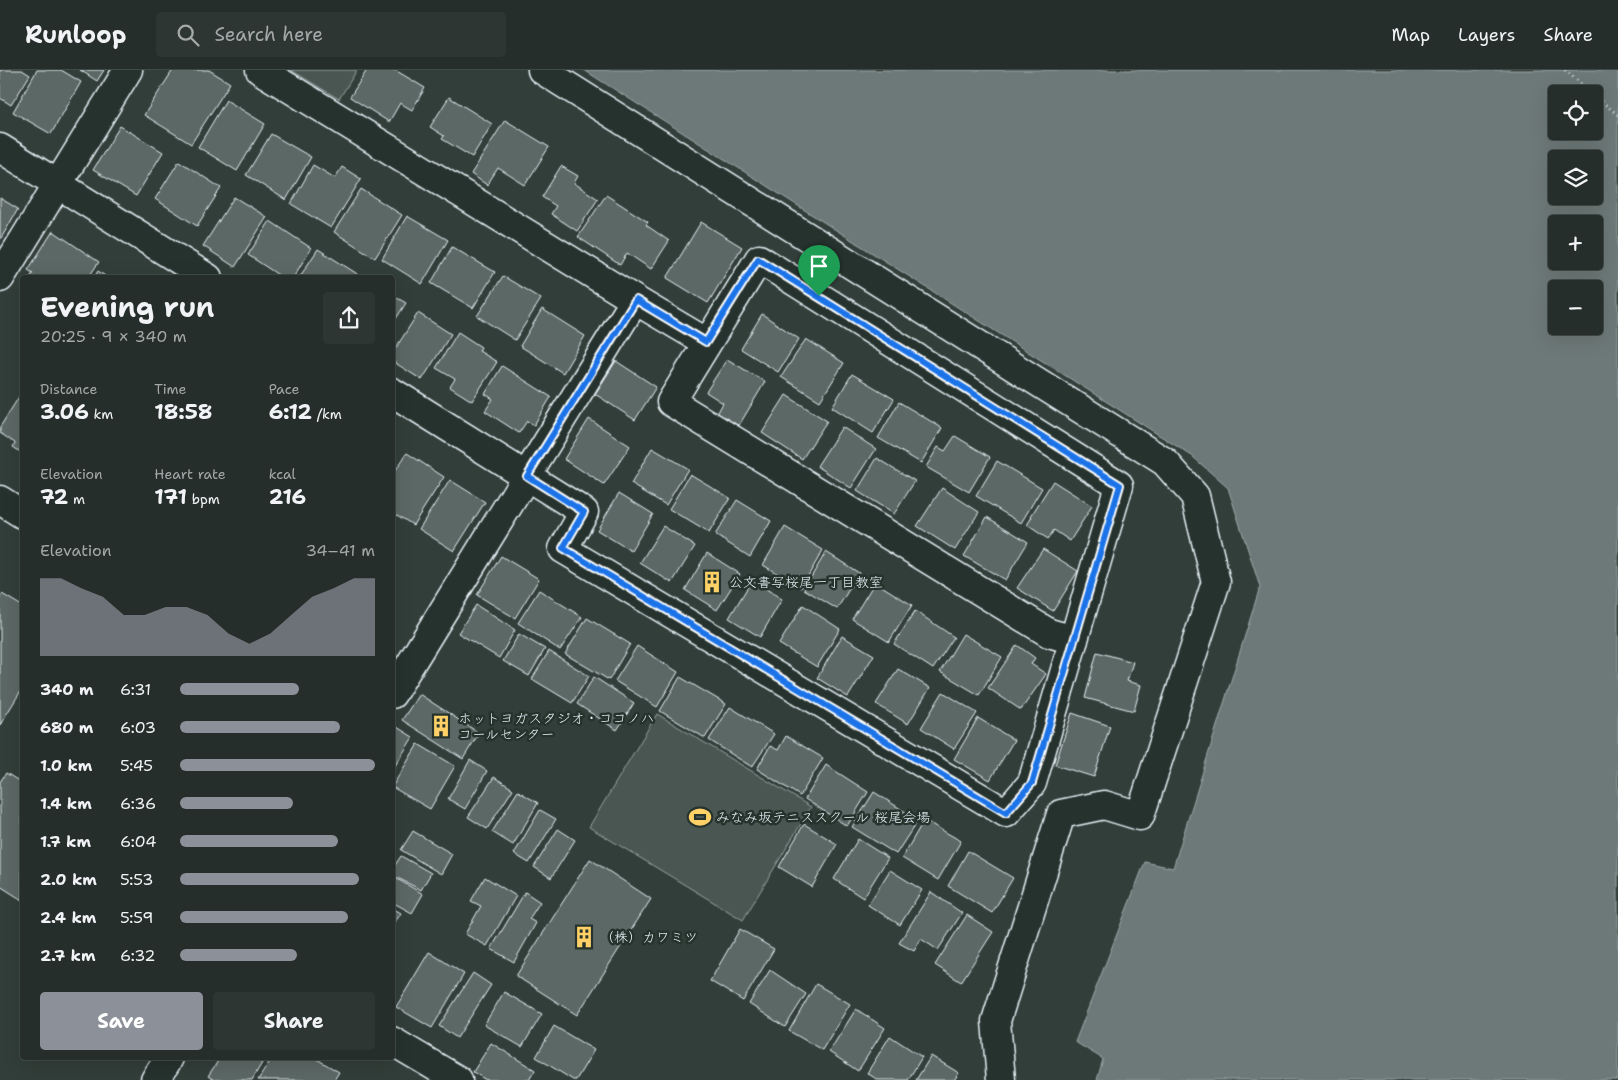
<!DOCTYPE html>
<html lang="en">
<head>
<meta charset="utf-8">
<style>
	:root { --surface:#262e2b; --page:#2e3633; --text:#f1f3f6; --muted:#a4a8a9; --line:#424a47; --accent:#8c9099 }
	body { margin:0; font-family:"Shantell Sans","Klee One",sans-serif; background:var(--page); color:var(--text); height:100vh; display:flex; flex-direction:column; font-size:19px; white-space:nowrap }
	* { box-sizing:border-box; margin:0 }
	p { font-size:16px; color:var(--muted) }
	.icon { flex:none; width:28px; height:28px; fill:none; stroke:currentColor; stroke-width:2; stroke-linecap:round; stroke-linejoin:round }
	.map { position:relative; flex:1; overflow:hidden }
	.drawer { position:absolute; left:20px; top:205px; width:375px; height:785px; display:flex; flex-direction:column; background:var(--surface); border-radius:5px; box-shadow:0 5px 20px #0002,0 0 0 1px var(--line) }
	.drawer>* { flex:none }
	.fabs { position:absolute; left:1548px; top:15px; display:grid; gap:10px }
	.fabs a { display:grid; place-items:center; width:55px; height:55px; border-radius:5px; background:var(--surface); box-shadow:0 5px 20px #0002,0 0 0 1px var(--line); font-size:25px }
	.pin { position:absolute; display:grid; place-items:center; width:42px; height:42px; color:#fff; margin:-51px -21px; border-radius:50% 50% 50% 0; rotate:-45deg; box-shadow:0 0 5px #0007 }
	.pin .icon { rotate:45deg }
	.round { display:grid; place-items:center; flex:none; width:52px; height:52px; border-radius:5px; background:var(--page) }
	.overview { display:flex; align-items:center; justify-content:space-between; height:85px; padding:0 20px }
	h1 { font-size:28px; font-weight:700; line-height:38px }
	.figures { display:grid; grid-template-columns:repeat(3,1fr); gap:8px; height:85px; padding:5px 20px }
	.figures div { display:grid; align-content:center }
	.figures b { font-size:21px; font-weight:700 }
	.figures small { font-size:14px; font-weight:400 }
	.figures p { font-size:14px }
	.chart { height:140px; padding:10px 20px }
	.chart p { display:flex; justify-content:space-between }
	.chart svg { width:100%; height:90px; margin-top:5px; fill:var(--accent); opacity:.7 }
	.action { display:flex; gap:10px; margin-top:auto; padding:10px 20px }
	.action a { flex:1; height:58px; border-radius:5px; background:var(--accent); color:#fff; font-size:20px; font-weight:700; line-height:58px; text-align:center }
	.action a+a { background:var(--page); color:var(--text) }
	ul { padding:0 20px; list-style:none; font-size:16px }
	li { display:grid; grid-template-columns:80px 60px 1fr; align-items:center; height:38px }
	li i { height:12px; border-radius:6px; background:var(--accent) }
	header { display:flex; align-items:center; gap:30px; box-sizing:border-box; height:70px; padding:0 25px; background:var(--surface); border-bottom:1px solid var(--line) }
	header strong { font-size:24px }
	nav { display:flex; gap:28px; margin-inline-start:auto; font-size:18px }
	.search { width:350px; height:45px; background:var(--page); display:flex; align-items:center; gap:12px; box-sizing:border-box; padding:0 18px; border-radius:5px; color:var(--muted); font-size:19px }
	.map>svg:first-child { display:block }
	.green { fill:#495651; stroke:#98a4a4 }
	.water { fill:#6d7978; stroke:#9ea9ab; fill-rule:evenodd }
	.building { fill:#5c6865; stroke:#e8f1f8 }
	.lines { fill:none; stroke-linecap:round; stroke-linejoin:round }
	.street-casing { stroke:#e8f1f8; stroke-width:31 }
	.path { stroke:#e8f1f8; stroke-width:3; stroke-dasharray:1 4; stroke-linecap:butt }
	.street { stroke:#26332d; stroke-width:28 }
	.route-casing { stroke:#fff; stroke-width:10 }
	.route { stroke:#1a73e8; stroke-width:6 }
	.labels { text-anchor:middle; stroke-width:5; stroke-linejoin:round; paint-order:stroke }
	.poi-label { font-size:14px; fill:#e8f1f8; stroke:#26332d; text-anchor:start }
</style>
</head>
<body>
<header>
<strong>Runloop</strong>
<div class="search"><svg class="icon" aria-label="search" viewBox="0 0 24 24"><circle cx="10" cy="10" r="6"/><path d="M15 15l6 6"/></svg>Search here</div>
<nav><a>Map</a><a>Layers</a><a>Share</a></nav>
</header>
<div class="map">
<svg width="1618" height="1010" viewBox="0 0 1618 1010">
	<rect width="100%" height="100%" fill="#323e39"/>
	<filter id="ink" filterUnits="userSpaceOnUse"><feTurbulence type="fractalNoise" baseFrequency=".02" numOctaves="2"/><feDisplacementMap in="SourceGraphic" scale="10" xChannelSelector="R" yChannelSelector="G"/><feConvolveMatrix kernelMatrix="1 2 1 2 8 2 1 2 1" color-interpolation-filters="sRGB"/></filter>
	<g filter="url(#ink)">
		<path class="green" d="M 291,0 L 357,0 L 339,29 Z
			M 657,644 L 811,737 L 743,850 L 589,757 Z"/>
		<path class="water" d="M 584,0 L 1618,0 L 1618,1010 L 1097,1010 L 1103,989 L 1075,972 L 1145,792 L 1173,798 L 1260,517 L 1228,418 L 1192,386 ZM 1556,24 L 1594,24 L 1594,61 L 1556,61 ZM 1556,89 L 1594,89 L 1594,126 L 1556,126 ZM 1556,154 L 1594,154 L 1594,191 L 1556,191 ZM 1556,219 L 1594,219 L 1594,256 L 1556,256 Z"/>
		<path class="building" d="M 0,0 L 22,0 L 30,5 L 11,35 L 0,28 Z
			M 37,0 L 61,0 L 81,12 L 51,64 L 13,42 Z
			M 80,0 L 104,0 L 97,11 Z
			M 173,0 L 209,0 L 230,13 L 191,74 L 144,45 Z
			M 367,0 L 395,0 L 425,18 L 412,40 L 400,33 L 389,52 L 350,27 Z
			M 449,27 L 492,54 L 472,87 L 442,69 L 444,66 L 430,57 Z
			M 226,30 L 265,54 L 237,101 L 198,77 Z
			M 505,50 L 549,77 L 525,115 L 498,98 L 487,115 L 471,104 Z
			M 120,56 L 163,82 L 136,126 L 93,100 Z
			M 271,64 L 311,87 L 286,130 L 246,105 Z
			M 179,91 L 221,118 L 197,156 L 155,129 Z
			M 313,95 L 335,108 L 342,97 L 361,109 L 331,158 L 291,134 Z
			M 561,96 L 578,106 L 574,113 L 598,129 L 577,161 L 551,144 L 556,136 L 542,127 Z
			M 361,119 L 402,145 L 375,188 L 334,162 Z
			M 606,125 L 648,152 L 646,155 L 669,171 L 651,199 L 627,183 L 620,195 L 578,167 Z
			M 234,127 L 267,147 L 235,197 L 203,176 Z
			M 0,128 L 18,139 L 0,170 Z
			M 407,146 L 448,170 L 422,214 L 382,189 Z
			M 270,151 L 311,178 L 293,208 L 283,208 L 248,185 Z
			M 701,152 L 742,177 L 708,233 L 667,208 Z
			M 53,161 L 99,192 L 88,208 L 30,208 L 33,203 L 28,200 Z
			M 452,177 L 495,202 L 473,238 L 431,213 Z
			M 318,179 L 359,205 L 357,208 L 299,208 Z
			M 98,201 L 108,208 L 94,208 Z
			M 503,206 L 541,229 L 515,270 L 477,246 Z
			M 392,225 L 406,233 L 392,255 Z
			M 542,239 L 585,266 L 563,303 L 520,276 Z
			M 418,243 L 451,264 L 422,310 L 392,291 L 392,284 Z
			M 762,244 L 799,269 L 778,302 L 741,279 Z
			M 458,262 L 481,277 L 479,281 L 497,292 L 472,331 L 450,317 L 455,309 L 436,298 Z
			M 806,269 L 844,293 L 820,331 L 781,307 Z
			M 727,289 L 765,312 L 738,357 L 717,344 L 723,333 L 706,322 Z
			M 616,291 L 656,317 L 635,350 L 595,324 Z
			M 502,296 L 551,327 L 534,355 L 527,351 L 519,363 L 485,341 L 493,329 L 485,324 Z
			M 852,304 L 894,329 L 873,363 L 832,337 Z
			M 22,322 L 22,383 L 13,377 L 15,373 L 0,363 L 0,357 Z
			M 786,325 L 827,351 L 802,389 L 762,363 Z
			M 899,332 L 942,358 L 921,393 L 878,368 Z
			M 589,349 L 630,376 L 604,415 L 564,389 Z
			M 842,357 L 876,379 L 851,418 L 817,396 Z
			M 955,366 L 990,387 L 969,422 L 926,397 L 938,377 L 945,381 Z
			M 652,378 L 688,399 L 666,435 L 631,414 Z
			M 407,383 L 444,407 L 413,455 L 392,442 L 392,405 Z
			M 877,388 L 915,411 L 894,444 L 857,421 Z
			M 997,391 L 1042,418 L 1021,453 L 976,426 Z
			M 690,404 L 730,428 L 709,463 L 669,439 Z
			M 450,410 L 485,432 L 454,481 L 419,459 Z
			M 1053,411 L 1092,436 L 1070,471 L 1054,460 L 1048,469 L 1027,455 L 1032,447 L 1031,446 Z
			M 942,418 L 979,442 L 955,480 L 917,456 Z
			M 619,423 L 653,444 L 631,481 L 597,460 Z
			M 737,430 L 771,451 L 750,487 L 715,465 Z
			M 987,447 L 1028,472 L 1005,510 L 964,486 Z
			M 663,456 L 695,476 L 672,513 L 640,493 Z
			M 785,457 L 823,480 L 801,518 L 763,495 Z
			M 1043,479 L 1078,501 L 1053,541 L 1017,518 Z
			M 826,482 L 859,503 L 837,539 L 804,519 Z
			M 707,483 L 740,504 L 717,540 L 685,520 Z
			M 501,486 L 539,509 L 515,548 L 477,525 Z
			M 752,510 L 782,529 L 760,567 L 729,548 Z
			M 875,512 L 912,535 L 889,572 L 852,549 Z
			M 539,520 L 582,547 L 560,580 L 518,553 Z
			M 2,524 L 22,536 L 22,619 L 0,655 L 0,527 Z
			M 476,535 L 515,560 L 499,588 L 458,563 Z
			M 803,535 L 840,559 L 817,597 L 779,574 Z
			M 915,541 L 954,567 L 933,599 L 894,574 Z
			M 587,548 L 630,574 L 609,610 L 565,584 Z
			M 519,564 L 545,579 L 529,606 L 503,591 Z
			M 963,564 L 1002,587 L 979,625 L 940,602 Z
			M 842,566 L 874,585 L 848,627 L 817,608 Z
			M 1017,575 L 1035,588 L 1031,594 L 1046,604 L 1021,640 L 988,618 Z
			M 637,576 L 678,602 L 657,637 L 615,611 Z
			M 549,581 L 589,606 L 572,633 L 532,609 Z
			M 1097,582 L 1133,592 L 1127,611 L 1141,615 L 1134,641 L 1085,628 Z
			M 898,599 L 930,618 L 908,654 L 876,634 Z
			M 594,607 L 634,633 L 617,660 L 577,634 Z
			M 680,607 L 726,634 L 705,668 L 660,641 Z
			M 943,622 L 977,643 L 954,679 L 921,658 Z
			M 419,624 L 479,663 L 463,689 L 402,650 Z
			M 730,637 L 774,664 L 752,697 L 709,670 Z
			M 1072,643 L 1110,656 L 1094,707 L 1055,695 Z
			M 978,648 L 1014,670 L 990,710 L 954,689 Z
			M 392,654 L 413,667 L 393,699 L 392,699 Z
			M 786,666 L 823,688 L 800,726 L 757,699 L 770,676 L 778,680 Z
			M 418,674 L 455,696 L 430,739 L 392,717 Z
			M 470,690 L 487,701 L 465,739 L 448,729 Z
			M 826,695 L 868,722 L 847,756 L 805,729 Z
			M 6,703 L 22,713 L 22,830 L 0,816 L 0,712 Z
			M 494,707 L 513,719 L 487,759 L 468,747 Z
			M 518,721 L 538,733 L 513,775 L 492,762 Z
			M 874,722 L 918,750 L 896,784 L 852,757 Z
			M 540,740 L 556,749 L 529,793 L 514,784 Z
			M 924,750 L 961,771 L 938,810 L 902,788 Z
			M 804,754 L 837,774 L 812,817 L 779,797 Z
			M 558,759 L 575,770 L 551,808 L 534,797 Z
			M 413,761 L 452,784 L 441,804 L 401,780 Z
			M 858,769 L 888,788 L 863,828 L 834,809 Z
			M 968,781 L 1013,808 L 992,843 L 948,816 Z
			M 401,786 L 431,803 L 421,820 L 392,805 L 392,800 Z
			M 590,789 L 651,829 L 577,945 L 516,906 Z
			M 890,800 L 922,820 L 900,855 L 868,835 Z
			M 392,806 L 423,824 L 412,843 L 392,832 Z
			M 485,807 L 516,826 L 487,876 L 465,864 L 481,836 L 471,831 Z
			M 525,822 L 540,832 L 529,849 L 536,853 L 514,892 L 491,879 Z
			M 931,822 L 962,843 L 938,880 L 921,869 L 914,881 L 899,873 Z
			M 392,838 L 401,843 L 392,857 Z
			M 967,845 L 993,862 L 961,912 L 935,895 Z
			M 740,859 L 774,879 L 743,931 L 710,911 Z
			M 429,882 L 464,904 L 432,958 L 396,937 Z
			M 770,900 L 806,924 L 785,957 L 749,934 Z
			M 473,903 L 491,915 L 457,968 L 439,956 Z
			M 816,914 L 850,934 L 822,980 L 789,961 Z
			M 504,922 L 542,944 L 522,977 L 484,955 Z
			M 856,939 L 885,958 L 858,1001 L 829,982 Z
			M 554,956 L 594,980 L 576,1010 L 573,1010 L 536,987 Z
			M 890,966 L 922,987 L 908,1010 L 878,1010 L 867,1003 Z
			M 491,973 L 535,1000 L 529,1010 L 486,1010 L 473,1002 Z
			M 931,986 L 959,1003 L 954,1010 L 916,1010 Z
			M 220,988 L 253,988 L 262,993 L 252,1010 L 214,1010 L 208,1006 Z
			M 272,988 L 315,988 L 339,1002 L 334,1010 L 258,1010 Z"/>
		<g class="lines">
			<g class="street-casing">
				<path id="street" d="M 260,0 L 635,230 L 392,624
					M 542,0 L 1165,392 L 1195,426 L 1216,512 L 1140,746 L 1104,735 L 1061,744 L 996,951 L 1001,1010
					M 0,78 L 208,208
					M 0,208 L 128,0
					M 635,230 L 706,272
					M 392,322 L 584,442 L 563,479 L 1006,743 L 1032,713 L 1119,415 L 759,189 L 671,332 L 1049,563 L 1074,570
					M 0,430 L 22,444
					M 392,971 L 458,1010
					M 155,1010 L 169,988"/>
			</g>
			<path class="path" d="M 1565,0 L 1593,24
				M 1594,25 L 1618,45"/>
			<use href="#street" class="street"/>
		</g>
	</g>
	<g class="lines" filter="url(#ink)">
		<g class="route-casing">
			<path id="route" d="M 758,189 L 1120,415 L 1032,713 L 1006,743 L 563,478 L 584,442 L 527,406 L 636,230 L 706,272 Z"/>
		</g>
		<use href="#route" class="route"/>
	</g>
	<defs>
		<g id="building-bare" transform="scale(1.725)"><path d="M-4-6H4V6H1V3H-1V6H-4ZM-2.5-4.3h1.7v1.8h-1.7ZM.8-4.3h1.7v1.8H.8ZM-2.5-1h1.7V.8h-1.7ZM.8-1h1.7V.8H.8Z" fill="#ffd166" stroke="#26332d" stroke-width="2.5" paint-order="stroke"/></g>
		<g id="stadium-bare" transform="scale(1.725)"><path d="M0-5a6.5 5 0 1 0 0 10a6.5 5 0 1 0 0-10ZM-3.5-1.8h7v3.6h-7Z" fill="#ffd166" stroke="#26332d" stroke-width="2.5" paint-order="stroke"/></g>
	</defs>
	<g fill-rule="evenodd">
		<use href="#building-bare" x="712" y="512"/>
		<use href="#building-bare" x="441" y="656"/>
		<use href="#stadium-bare" x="700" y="747"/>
		<use href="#building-bare" x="584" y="867"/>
	</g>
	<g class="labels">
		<g class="poi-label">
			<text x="729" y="517">公文書写桜尾一丁目教室</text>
			<text x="458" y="653">ホットヨガスタジオ・ココノハ<tspan x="458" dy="16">コールセンター</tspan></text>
			<text x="716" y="752">みなみ坂テニススクール 桜尾会場</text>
			<text x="600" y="872">（株）カワミツ</text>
		</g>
	</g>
</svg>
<div class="fabs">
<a><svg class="icon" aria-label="locate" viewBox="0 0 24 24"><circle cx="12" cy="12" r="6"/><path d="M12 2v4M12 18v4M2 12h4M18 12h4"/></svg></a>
<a><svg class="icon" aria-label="layers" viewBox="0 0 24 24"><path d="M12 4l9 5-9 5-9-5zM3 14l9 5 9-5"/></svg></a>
<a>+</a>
<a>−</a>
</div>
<div class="pin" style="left:819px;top:226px;background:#1e9e55"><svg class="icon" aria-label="arrive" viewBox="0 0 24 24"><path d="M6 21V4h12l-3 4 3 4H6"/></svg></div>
<section class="drawer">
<div class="overview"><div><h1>Evening run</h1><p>20:25 · 9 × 340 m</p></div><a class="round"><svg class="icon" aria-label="share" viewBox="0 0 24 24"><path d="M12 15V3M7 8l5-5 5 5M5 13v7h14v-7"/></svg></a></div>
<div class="figures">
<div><p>Distance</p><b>3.06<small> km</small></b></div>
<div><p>Time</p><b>18:58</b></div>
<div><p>Pace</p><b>6:12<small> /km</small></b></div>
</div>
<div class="figures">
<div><p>Elevation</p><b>72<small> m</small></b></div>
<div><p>Heart rate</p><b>171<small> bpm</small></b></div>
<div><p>kcal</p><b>216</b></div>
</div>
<div class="chart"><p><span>Elevation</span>34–41 m</p>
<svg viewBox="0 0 160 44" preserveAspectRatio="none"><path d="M0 44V6L10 6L20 11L30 15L40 24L50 24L60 20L70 20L80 24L90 33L100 38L110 33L120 24L130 15L140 11L150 6L160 6V44z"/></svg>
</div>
<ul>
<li><b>340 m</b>6:31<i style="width:61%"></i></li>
<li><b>680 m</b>6:03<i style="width:82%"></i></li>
<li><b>1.0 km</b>5:45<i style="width:100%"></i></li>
<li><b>1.4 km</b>6:36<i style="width:58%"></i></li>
<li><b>1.7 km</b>6:04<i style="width:81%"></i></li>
<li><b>2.0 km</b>5:53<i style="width:92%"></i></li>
<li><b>2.4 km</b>5:59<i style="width:86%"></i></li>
<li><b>2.7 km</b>6:32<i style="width:60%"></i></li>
</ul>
<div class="action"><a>Save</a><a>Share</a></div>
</section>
</div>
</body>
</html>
